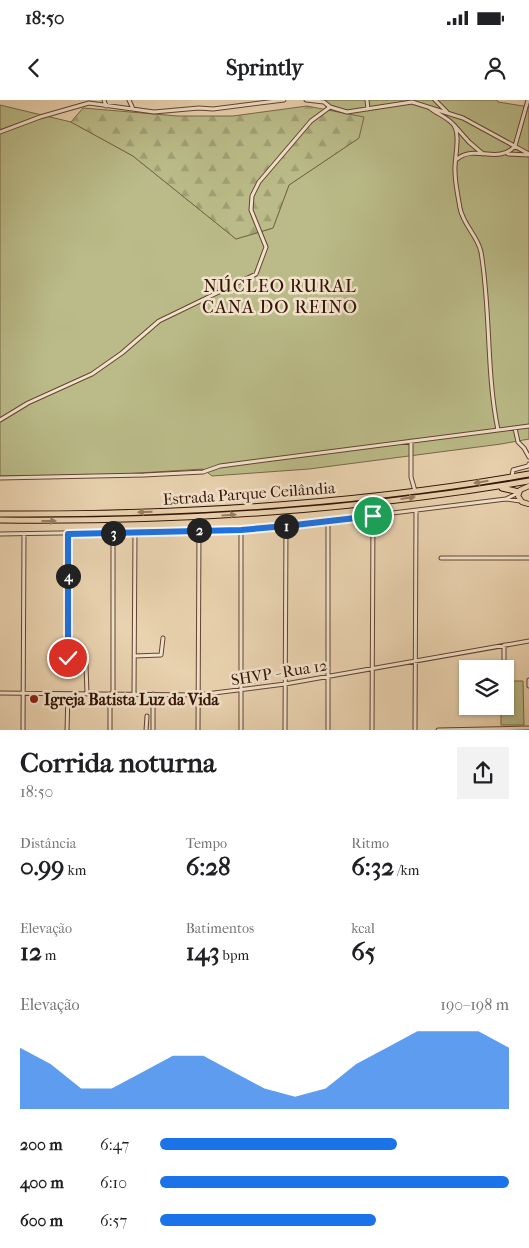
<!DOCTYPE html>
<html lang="pt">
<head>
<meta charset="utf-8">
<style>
	:root { --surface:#fff; --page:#f2f2f2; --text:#202124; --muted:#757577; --accent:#1a73e8 }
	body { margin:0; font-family:"IM FELL French Canon",serif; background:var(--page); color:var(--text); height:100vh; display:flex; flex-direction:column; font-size:19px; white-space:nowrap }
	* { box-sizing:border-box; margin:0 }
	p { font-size:16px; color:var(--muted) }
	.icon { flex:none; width:28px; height:28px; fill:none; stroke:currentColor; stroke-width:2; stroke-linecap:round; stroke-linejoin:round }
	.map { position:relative; height:630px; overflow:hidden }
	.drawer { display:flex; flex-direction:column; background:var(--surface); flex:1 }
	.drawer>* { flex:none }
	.controls { position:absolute; left:459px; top:560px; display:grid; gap:10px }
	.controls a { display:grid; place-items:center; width:55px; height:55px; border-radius:0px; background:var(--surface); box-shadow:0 1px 4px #0004; font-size:25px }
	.pin { position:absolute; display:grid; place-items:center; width:42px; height:42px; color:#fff; margin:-21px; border:2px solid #fff; border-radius:50%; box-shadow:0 1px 5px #0007 }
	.km { position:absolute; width:25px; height:25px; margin:-12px; border-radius:50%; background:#222; color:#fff; font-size:14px; line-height:25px; text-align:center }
	.round { display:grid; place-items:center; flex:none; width:52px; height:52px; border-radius:0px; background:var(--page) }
	.headline { display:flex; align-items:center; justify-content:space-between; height:85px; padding:0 20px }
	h1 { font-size:28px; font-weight:700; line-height:38px }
	.figures { display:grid; grid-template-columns:repeat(3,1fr); gap:8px; height:85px; padding:5px 20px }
	.figures div { display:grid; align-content:center }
	.figures b { font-size:25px; font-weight:700 }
	.figures small { font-size:14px; font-weight:400 }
	.figures p { font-size:14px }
	.chart { height:140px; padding:10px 20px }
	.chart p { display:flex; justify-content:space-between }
	.chart svg { width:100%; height:90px; margin-top:5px; fill:var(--accent); opacity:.7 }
	ul { padding:0 20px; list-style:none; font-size:16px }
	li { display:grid; grid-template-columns:80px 60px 1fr; align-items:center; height:38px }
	li i { height:12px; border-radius:6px; background:var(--accent) }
	.status { display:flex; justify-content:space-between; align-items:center; height:35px; padding:0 25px; background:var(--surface); direction:ltr }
	.status svg { height:14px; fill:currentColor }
	header { display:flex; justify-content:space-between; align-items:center; height:65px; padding:0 20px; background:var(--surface); font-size:22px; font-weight:700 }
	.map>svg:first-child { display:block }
	.green { fill:#babb88; stroke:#786846 }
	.forest { fill:url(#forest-firs); stroke:#786846 }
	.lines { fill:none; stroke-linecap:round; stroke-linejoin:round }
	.minor-casing { stroke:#634430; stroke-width:5 }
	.major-casing { stroke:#361505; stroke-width:6 }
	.highway-casing { stroke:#361505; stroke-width:7 }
	.minor { stroke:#f1e2cb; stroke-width:3 }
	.major { stroke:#e9d2af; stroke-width:4.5 }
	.highway { stroke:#e9d2af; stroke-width:5 }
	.oneway { fill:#987d62 }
	.route-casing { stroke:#fff; stroke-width:10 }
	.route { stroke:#1a73e8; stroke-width:6 }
	.poi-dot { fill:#8f2418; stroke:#f1e2cb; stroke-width:2 }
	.labels { text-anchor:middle; stroke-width:5; stroke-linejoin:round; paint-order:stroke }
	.street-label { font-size:16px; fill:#361505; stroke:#f1e2cb }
	.poi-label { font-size:16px; font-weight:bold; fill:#361505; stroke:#f1e2cb; text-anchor:start }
	.neighbourhood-label { font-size:18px; letter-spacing:1px; fill:#361505; stroke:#f1e2cb }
</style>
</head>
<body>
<div class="status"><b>18:50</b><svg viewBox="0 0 49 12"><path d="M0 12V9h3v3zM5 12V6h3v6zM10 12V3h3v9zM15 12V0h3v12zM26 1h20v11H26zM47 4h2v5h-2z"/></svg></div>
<header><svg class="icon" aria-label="back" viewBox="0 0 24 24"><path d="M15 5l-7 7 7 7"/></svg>Sprintly<svg class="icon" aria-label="person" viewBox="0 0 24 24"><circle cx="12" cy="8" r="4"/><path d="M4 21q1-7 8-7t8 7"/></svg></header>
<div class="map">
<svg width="529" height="631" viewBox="0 0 529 631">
	<defs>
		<pattern id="forest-firs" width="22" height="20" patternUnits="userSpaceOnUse" patternTransform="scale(1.25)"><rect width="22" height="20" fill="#babb88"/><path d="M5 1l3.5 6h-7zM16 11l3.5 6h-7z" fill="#a0a074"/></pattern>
	</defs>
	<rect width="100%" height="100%" fill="#e9d2af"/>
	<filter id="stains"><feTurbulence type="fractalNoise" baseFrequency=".004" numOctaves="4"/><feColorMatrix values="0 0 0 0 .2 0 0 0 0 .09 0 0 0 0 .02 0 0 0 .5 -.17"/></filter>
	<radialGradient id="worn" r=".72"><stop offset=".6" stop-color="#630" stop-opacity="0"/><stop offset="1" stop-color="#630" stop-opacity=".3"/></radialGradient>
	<path class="green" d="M 326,0 L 497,0 L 498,2 L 529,7 L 529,339 L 501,344 L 309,369 L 212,376 L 203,369 L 106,375 L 0,376 L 0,5 L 71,22 L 133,56 L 236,139 L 273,128 L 289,85 L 359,38 L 326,10 Z
		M 505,581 L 523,581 L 524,625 L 501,625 L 501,606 L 505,606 Z"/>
	<path class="forest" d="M 307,6 L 364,17 L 359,38 L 289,85 L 273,128 L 236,139 L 133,56 L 71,22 L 83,8 L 178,16 L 233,16 Z"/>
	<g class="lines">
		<g class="minor-casing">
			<path id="minor" d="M 104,0 L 106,6
				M 129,0 L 133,9
				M 306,0 L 324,2 L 330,7 L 347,12 L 412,2 L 463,18 L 529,54
				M 367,0 L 368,9
				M 435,0 L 447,12
				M 430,8 C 436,13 446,17 452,23 C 462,32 454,59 455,71 C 455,83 458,96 460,108 C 463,125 478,136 481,152 C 491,211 486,272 498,330
				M 454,25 L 469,42 L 483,54
				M 0,32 L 40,17 L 89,3 L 154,12 L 199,8 L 213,9 L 284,0
				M 508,54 L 529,55
				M 457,59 C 475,44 498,65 515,46 L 528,0
				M 0,320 L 28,303 L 92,274 L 122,253 L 159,221 L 256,174 L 266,147 L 251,110 L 252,96 L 259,82 L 311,21 L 330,7
				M 515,328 L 518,342 L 524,348 L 529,357
				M 411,341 L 411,377 L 415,391
				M 512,377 L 513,370 L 528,366 L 529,364
				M 0,378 L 144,375 L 203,372 L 220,366 L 529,326
				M 508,398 L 518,393
				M 0,434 L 241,430 L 328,421 L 506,399 L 520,401
				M 68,434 L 68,557 L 69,563 L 86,565 L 87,594
				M 441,458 L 529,458
				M 504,545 L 504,569
				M 134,556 L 161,555 L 163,538
				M 529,580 L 529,586
				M 0,593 L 198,595 L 285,584 L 529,541
				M 113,593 L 113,433
				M 134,593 L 135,432
				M 438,630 L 529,628
				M 23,631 L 24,434
				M 67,631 L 68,594
				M 110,631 L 110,594
				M 146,631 L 147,616
				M 153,631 L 153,594
				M 198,631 L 199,430
				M 241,631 L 241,430
				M 285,631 L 286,426
				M 328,631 L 328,421
				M 372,631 L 373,416
				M 415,631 L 416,411"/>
		</g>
		<g class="major-casing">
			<path id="major" d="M 529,386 L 520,390 L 518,396 L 522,402 L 529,404"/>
		</g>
		<g class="highway-casing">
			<path id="highway" d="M 502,388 L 519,392
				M 0,414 C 177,415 355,405 529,374
				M 0,420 C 177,422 354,411 529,381"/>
		</g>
		<use href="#minor" class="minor"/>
		<use href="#major" class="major"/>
		<use href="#highway" class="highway"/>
	</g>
	<defs><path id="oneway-solid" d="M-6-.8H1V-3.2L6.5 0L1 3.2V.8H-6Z" transform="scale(1.25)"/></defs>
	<g class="oneway">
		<use href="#oneway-solid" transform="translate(481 382) rotate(171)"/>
		<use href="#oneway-solid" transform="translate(408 398) rotate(-7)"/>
		<use href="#oneway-solid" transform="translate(145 412) rotate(178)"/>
		<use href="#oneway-solid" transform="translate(229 415) rotate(-4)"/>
		<use href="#oneway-solid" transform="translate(49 421)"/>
	</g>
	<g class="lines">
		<g class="route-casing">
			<path id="route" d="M 68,558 L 68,434 L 241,430 L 286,426 L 373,416"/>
		</g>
		<use href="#route" class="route"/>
	</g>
	<circle class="poi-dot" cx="34" cy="599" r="5"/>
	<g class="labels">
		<g class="street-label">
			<text transform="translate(249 393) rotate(-4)" y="6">Estrada Parque Ceilândia</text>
			<text transform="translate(279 572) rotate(-9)" y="6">SHVP - Rua 12</text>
		</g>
		<g class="poi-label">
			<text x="44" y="605">Igreja Batista Luz da Vida</text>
		</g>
		<g class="neighbourhood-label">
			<text x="280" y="192">NÚCLEO RURAL<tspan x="280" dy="21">CANA DO REINO</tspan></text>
		</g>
	</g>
	<rect width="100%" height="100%" filter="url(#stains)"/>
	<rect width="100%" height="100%" fill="url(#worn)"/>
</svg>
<div class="controls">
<a><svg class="icon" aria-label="layers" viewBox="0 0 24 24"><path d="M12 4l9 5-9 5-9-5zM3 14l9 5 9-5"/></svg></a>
</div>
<div class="pin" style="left:373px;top:416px;background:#1e9e55"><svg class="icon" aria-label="arrive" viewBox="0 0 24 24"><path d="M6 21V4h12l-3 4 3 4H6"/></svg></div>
<div class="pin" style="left:68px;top:558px;background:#d93025"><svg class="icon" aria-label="check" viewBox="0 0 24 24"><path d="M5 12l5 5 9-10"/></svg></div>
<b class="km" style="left:286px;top:426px">1</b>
<b class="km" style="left:199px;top:430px">2</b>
<b class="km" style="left:113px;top:433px">3</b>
<b class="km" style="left:68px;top:476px">4</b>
</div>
<section class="drawer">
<div class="headline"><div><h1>Corrida noturna</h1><p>18:50</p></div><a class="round"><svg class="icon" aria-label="share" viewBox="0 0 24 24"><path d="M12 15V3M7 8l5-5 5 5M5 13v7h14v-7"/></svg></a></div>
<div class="figures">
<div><p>Distância</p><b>0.99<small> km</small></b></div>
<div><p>Tempo</p><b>6:28</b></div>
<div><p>Ritmo</p><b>6:32<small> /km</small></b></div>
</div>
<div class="figures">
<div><p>Elevação</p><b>12<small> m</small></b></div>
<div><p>Batimentos</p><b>143<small> bpm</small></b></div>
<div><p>kcal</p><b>65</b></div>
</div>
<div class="chart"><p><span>Elevação</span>190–198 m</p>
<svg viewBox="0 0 160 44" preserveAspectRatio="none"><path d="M0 44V14L10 22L20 34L30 34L40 26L50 18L60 18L70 26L80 34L90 38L100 34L110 22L120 14L130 6L140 6L150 6L160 14V44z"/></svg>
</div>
<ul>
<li><b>200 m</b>6:47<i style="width:68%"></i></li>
<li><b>400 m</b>6:10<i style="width:100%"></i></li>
<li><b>600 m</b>6:57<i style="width:62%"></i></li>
</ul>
</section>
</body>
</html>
